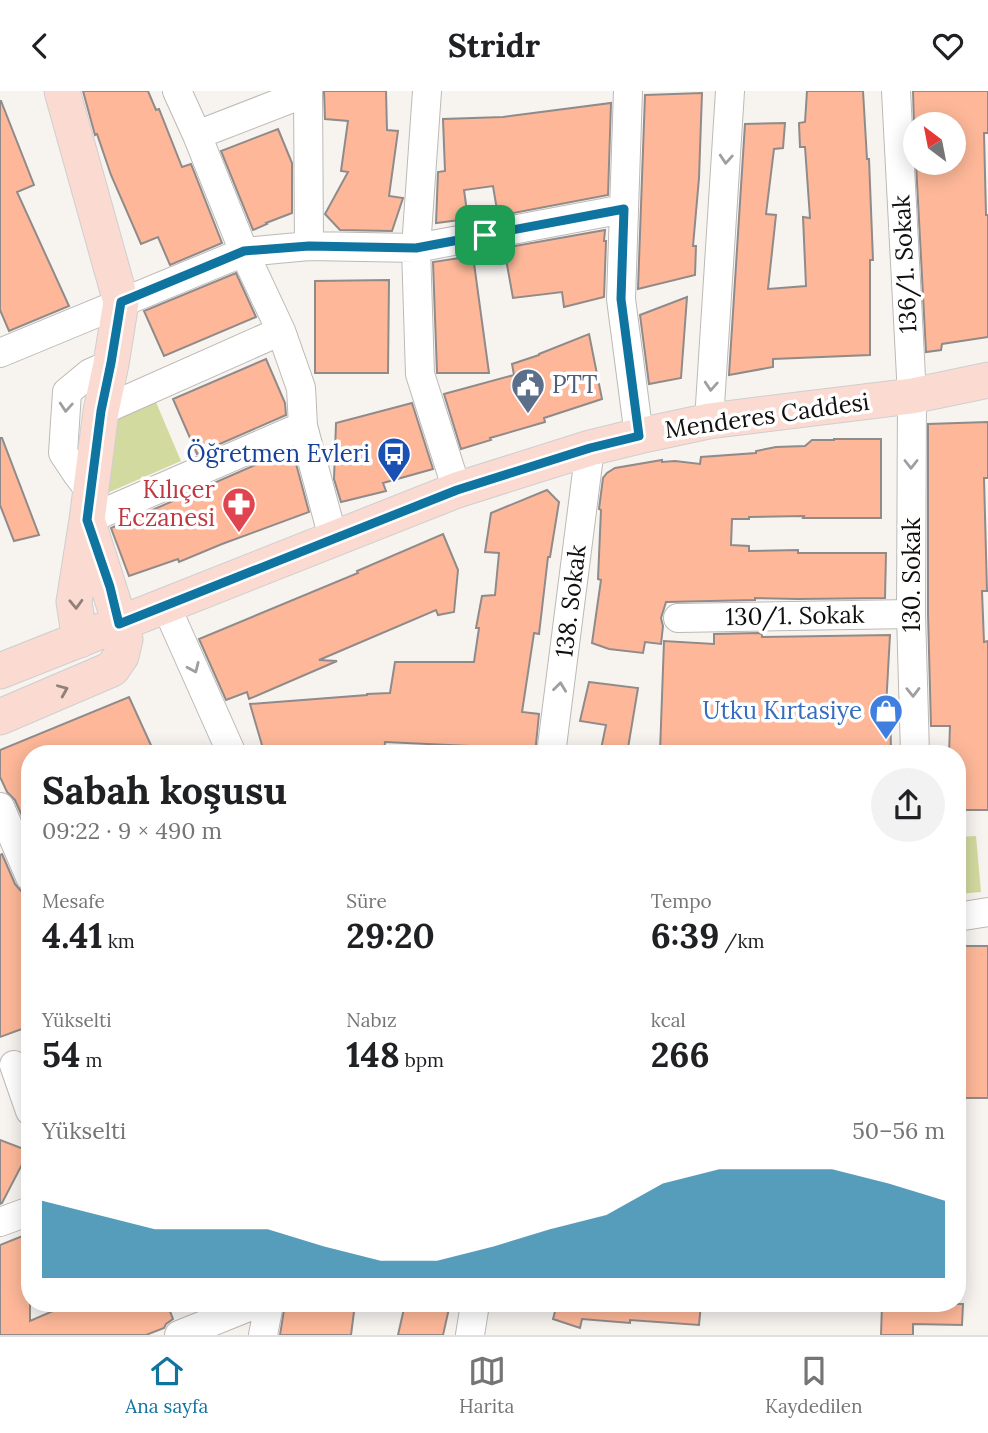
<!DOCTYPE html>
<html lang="tr">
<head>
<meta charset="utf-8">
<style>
	:root { --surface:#fff; --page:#f2f2f2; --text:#202124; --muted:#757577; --line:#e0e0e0; --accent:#1074a1 }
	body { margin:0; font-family:Lora,serif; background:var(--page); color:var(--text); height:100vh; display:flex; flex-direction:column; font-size:26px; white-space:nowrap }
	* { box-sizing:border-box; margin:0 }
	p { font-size:23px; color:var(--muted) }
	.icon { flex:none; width:38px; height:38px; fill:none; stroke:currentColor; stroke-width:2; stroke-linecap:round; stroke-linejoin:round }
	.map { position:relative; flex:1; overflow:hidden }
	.side { position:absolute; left:21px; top:654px; width:945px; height:567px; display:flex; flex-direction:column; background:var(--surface); border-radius:28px; box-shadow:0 4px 18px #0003 }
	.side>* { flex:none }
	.needle { width:46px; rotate:328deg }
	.buttons { position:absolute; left:903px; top:21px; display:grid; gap:14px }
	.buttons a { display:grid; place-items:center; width:63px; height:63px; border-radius:50%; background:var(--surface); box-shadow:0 4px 18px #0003; font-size:35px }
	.pin { position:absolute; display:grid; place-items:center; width:60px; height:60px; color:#fff; margin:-30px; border-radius:14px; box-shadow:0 4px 10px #0006 }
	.round { display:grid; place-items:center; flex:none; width:74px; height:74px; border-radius:37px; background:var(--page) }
	.overview { display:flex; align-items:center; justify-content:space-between; height:119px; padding:0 21px }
	h1 { font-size:38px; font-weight:700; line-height:52px }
	.stats { display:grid; grid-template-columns:repeat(3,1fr); gap:10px; height:119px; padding:7px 21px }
	.stats div { display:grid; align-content:center }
	.stats b { font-size:35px; font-weight:700 }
	.stats small { font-size:19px; font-weight:400 }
	.stats p { font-size:19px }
	.chart { height:196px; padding:14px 21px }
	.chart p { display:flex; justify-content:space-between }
	.chart svg { width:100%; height:126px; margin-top:7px; fill:var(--accent); opacity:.7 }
	header { display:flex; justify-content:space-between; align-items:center; height:91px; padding:0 21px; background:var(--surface); font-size:32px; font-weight:700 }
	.tab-bar { display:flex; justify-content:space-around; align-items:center; height:98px; border-top:2px solid var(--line); background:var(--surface); font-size:19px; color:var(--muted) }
	.tab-bar a { display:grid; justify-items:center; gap:4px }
	.tab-bar .selected { color:var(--accent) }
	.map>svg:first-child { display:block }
	.green { fill:#d2da9f }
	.building { fill:#feb899; stroke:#908b8a; stroke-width:2 }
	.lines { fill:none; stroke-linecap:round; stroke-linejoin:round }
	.minor-casing { stroke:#bdb9b6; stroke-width:30 }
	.major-casing { stroke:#cfcfcf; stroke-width:37 }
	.minor { stroke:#fff; stroke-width:28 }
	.major { stroke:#fadad1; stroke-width:35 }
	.oneway { stroke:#9f9f9f }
	.oneway2 { stroke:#917f79 }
	.route-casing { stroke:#fff; stroke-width:14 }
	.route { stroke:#1074a1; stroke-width:9 }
	.labels { text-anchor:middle; stroke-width:7; stroke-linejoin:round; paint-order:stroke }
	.street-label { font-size:24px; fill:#100f0e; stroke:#fff }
	.service-label { font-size:24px; fill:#4e5e75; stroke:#fff; text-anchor:start }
	.transit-label { font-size:24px; fill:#164399; stroke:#fff; text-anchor:end }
	.health-label { font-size:24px; fill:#be3a42; stroke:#fff; text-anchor:end }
	.shop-label { font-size:24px; fill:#366cbe; stroke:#fff; text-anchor:end }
</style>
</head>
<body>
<header><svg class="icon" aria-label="back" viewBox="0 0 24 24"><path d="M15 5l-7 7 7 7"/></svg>Stridr<svg class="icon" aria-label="heart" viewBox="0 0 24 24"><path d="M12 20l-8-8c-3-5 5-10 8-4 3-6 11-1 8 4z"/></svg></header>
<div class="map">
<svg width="988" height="1244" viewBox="0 0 988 1244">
	<rect width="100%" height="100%" fill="#f7f4f0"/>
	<path class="green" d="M 155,309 L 181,370 L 105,403 L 118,327 Z
		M 976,745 L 981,801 L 957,803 L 957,746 Z"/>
	<path class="building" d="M 83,0 L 148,0 L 156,19 L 159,18 L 182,76 L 191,73 L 222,152 L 170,174 L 158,146 L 141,153 L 111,84 L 97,43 L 95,44 Z
		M 324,0 L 386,0 L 387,39 L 398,40 L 389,105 L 403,107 L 392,140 L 340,139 L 325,123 L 348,81 L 341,80 L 348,30 L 325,28 Z
		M 807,0 L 863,0 L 867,68 L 869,68 L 873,169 L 870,169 L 870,264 L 773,268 L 773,276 L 729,284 L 745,33 L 785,32 L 783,57 L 774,58 L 766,123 L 776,124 L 768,198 L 806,195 L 803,126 L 810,127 L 805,56 L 800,56 L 799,32 L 805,31 Z
		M 913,0 L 988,0 L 988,42 L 984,42 L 986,124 L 988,124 L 988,246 L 942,253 L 941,259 L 926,261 L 916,72 L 954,72 L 954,33 L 914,33 Z
		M 702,2 L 699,87 L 693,155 L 696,155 L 695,184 L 638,198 L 645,4 Z
		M 0,10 L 1,10 L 34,94 L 17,101 L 69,215 L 9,240 L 0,219 Z
		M 611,12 L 608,104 L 498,125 L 493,95 L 464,99 L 468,128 L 436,132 L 438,81 L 445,80 L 443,28 L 503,26 Z
		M 278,38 L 292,72 L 292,122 L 266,132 L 267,133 L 253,139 L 221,60 Z
		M 605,139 L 604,150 L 606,150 L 604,206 L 564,216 L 562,201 L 513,207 L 504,157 Z
		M 473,165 L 489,282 L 437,282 L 433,171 Z
		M 236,182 L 256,226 L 164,265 L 144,220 Z
		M 389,189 L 388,282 L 315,282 L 315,190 Z
		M 687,206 L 681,287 L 649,293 L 640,224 Z
		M 589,243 L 602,308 L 544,327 L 545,331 L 490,347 L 491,349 L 461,358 L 444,303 L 514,284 L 512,273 L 539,264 L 539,263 Z
		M 266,268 L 285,312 L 286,324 L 197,363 L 173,308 Z
		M 412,312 L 433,378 L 383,392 L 386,400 L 341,411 L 334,388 L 336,332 Z
		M 988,331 L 988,387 L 984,387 L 987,500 L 982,500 L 984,551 L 988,550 L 988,719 L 957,719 L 957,663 L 949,663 L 950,635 L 931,635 L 928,523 L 928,333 Z
		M 0,347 L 2,347 L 39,444 L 14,450 L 0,414 Z
		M 834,348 L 881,348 L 881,427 L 803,427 L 804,425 L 749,426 L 749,428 L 732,428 L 731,454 L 749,455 L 749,460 L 798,459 L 798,462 L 886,462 L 885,507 L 798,508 L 755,507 L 755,509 L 666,511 L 661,527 L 663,535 L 661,553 L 645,551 L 643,562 L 609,558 L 592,552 L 601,489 L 598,488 L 601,419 L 599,418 L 603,387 L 607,382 L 615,377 L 662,369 L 662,371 L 675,370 L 700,373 L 701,366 L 756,362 L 756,360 L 776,356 L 805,355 L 812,349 L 834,349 Z
		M 292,358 L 309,421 L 222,453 L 179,471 L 178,468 L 129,485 L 111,437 Z
		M 547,399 L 559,411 L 550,466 L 548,466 L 539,543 L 534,542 L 522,621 L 539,623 L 535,663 L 468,663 L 469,655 L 385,651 L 384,662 L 359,661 L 359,658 L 307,656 L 306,661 L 264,661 L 250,613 L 367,604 L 367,603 L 390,602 L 395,571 L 474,571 L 479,537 L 476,537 L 482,505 L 495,504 L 499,462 L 485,461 L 491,422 Z
		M 443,443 L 458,479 L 454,521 L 438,524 L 436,519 L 319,569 L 337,570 L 249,608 L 247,601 L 226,609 L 199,548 L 358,482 L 357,480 Z
		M 758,542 L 762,543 L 762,546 L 890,544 L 886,616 L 890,615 L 891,660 L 813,661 L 813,658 L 761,661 L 660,661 L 664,550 L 714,553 L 714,543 Z
		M 589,591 L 638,597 L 627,663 L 600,663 L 606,634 L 580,630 Z
		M 129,606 L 155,663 L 30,663 L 30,743 L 15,709 L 7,701 L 0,686 L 0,659 Z
		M 2,763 L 15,793 L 21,800 L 30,802 L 30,935 L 0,946 L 0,764 Z
		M 957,855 L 988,855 L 988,1007 L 957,1007 Z
		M 0,1049 L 29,1060 L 2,1112 L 0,1113 Z
		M 30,1142 L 30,1230 L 69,1213 L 167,1213 L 173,1228 L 166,1233 L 164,1237 L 146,1244 L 0,1244 L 0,1154 Z
		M 285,1213 L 355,1213 L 351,1244 L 280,1244 Z
		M 405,1213 L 450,1213 L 443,1244 L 398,1244 Z
		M 557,1213 L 701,1213 L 699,1234 L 630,1229 L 630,1232 L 582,1228 L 580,1237 L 553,1228 Z
		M 882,1213 L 963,1213 L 962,1234 L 913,1233 L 913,1244 L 881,1244 Z"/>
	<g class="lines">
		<g class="minor-casing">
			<path id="minor" d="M 177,0 L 197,44 L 244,161 L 281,240 L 301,297 L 303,335 L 333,447
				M 427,0 L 416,157 L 420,283 L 457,399
				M 628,0 L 621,208 L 639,345
				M 896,0 L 912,305 L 911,523 L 915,663
				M 197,44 L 308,1 L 309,155
				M 0,262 L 244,161 L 309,155 L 416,157 L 624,118
				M 101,320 L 281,240
				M 709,330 L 730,0
				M 90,400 L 77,383 L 63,362 L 67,301 L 90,282 L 111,273
				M 87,429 L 303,335
				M 166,515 L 232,663
				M 678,527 L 911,523
				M 551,663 L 590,357
				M 0,716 L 30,786
				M 957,826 L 988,821
				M 14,974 L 30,1020
				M 0,1131 L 30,1120
				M 179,1244 L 256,1213
				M 263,1244 L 269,1213
				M 470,1244 L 475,1213"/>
		</g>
		<g class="major-casing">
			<path id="major" d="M 62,0 L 121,211 L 111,273 L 101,320 L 87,429 L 74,511 L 80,549
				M 0,580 L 457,399 L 590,357 L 639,345 L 709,330 L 912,305 L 988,289
				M 0,626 L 112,578 L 121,565 L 125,548 L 89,435"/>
		</g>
		<use href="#minor" class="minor"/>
		<use href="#major" class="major"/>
	</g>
	<defs><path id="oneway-chevron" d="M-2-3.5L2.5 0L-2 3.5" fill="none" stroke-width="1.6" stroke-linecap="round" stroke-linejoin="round" transform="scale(1.75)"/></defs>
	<g class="oneway">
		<use href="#oneway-chevron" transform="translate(726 68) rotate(94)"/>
		<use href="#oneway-chevron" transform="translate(711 295) rotate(94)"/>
		<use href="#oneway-chevron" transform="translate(66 316) rotate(94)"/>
		<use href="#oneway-chevron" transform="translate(911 373) rotate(90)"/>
		<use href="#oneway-chevron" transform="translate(194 577) rotate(66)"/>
		<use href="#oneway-chevron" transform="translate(560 596) rotate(-83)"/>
		<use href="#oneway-chevron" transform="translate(913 601) rotate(89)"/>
	</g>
	<g class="oneway2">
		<use href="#oneway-chevron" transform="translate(76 513) rotate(88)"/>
		<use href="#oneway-chevron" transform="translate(63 599) rotate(-23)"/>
	</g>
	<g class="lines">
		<g class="route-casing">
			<path id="route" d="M 624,118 L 621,208 L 639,345 L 590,357 L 457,399 L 119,533 L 110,496 L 87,429 L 101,320 L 111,272 L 121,211 L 244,160 L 309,155 L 416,157 Z"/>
		</g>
		<use href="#route" class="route"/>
	</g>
	<defs>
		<g id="civic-pin" transform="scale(1.75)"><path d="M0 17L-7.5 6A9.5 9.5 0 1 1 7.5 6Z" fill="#5c6f8a" stroke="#fff"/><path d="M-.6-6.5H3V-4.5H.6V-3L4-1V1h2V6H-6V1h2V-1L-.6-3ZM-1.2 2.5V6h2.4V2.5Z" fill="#fff"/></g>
		<g id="bus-pin" transform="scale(1.75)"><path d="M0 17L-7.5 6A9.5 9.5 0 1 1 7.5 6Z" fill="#1a4fb4" stroke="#fff"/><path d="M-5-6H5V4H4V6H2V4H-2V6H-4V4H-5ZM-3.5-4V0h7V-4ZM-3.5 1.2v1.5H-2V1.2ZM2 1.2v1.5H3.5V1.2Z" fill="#fff"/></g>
		<g id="pharmacy-pin" transform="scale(1.75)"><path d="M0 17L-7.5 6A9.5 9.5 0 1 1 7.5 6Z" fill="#e0444e" stroke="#fff"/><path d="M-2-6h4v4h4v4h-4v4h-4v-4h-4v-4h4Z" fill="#fff"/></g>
		<g id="shop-pin" transform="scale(1.75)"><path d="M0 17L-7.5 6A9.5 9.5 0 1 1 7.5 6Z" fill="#3f7fe0" stroke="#fff"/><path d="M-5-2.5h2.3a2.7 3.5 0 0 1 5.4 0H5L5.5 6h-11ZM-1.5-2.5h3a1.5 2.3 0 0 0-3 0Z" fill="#fff"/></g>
	</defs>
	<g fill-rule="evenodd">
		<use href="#civic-pin" x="528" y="294"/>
		<use href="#bus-pin" x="394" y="363"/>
		<use href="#pharmacy-pin" x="239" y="413"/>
		<use href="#shop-pin" x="886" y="620"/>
	</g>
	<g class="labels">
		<g class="street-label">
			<text transform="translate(905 173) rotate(-93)" y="8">136/1. Sokak</text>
			<text transform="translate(767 325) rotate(-8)" y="8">Menderes Caddesi</text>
			<text transform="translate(912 484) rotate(-90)" y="8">130. Sokak</text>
			<text transform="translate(571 510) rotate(-83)" y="8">138. Sokak</text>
			<text transform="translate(795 525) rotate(-1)" y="8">130/1. Sokak</text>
		</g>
		<g class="service-label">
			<text x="552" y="302">PTT</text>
		</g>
		<g class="transit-label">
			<text x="370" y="371">Öğretmen Evleri</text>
		</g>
		<g class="health-label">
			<text x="215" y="407">Kılıçer<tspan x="215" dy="28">Eczanesi</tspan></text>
		</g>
		<g class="shop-label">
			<text x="862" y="628">Utku Kırtasiye</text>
		</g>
	</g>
</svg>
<div class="buttons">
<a><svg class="needle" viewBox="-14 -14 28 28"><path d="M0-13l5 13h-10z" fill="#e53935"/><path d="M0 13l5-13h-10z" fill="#757577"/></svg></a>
</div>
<div class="pin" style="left:485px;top:144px;background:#1e9e55"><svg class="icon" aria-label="arrive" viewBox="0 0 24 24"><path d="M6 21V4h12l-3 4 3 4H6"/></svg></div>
<section class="side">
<div class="overview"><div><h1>Sabah koşusu</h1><p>09:22 · 9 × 490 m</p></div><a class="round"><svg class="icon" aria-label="share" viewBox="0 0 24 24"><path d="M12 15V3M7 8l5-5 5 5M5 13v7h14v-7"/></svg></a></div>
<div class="stats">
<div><p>Mesafe</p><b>4.41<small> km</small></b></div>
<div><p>Süre</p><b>29:20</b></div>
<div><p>Tempo</p><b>6:39<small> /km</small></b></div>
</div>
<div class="stats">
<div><p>Yükselti</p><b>54<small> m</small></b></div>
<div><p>Nabız</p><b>148<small> bpm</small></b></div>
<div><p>kcal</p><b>266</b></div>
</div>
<div class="chart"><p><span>Yükselti</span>50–56 m</p>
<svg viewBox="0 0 160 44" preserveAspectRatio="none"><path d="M0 44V17L10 22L20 27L30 27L40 27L50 33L60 38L70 38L80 33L90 27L100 22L110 11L120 6L130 6L140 6L150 11L160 17V44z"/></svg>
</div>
</section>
</div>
<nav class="tab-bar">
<a class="selected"><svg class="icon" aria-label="home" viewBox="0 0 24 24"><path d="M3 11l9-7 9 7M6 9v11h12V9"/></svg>Ana sayfa</a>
<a><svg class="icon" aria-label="map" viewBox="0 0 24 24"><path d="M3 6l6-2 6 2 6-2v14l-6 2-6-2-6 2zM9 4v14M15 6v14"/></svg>Harita</a>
<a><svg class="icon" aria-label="saved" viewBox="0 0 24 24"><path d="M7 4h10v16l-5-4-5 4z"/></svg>Kaydedilen</a>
</nav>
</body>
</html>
